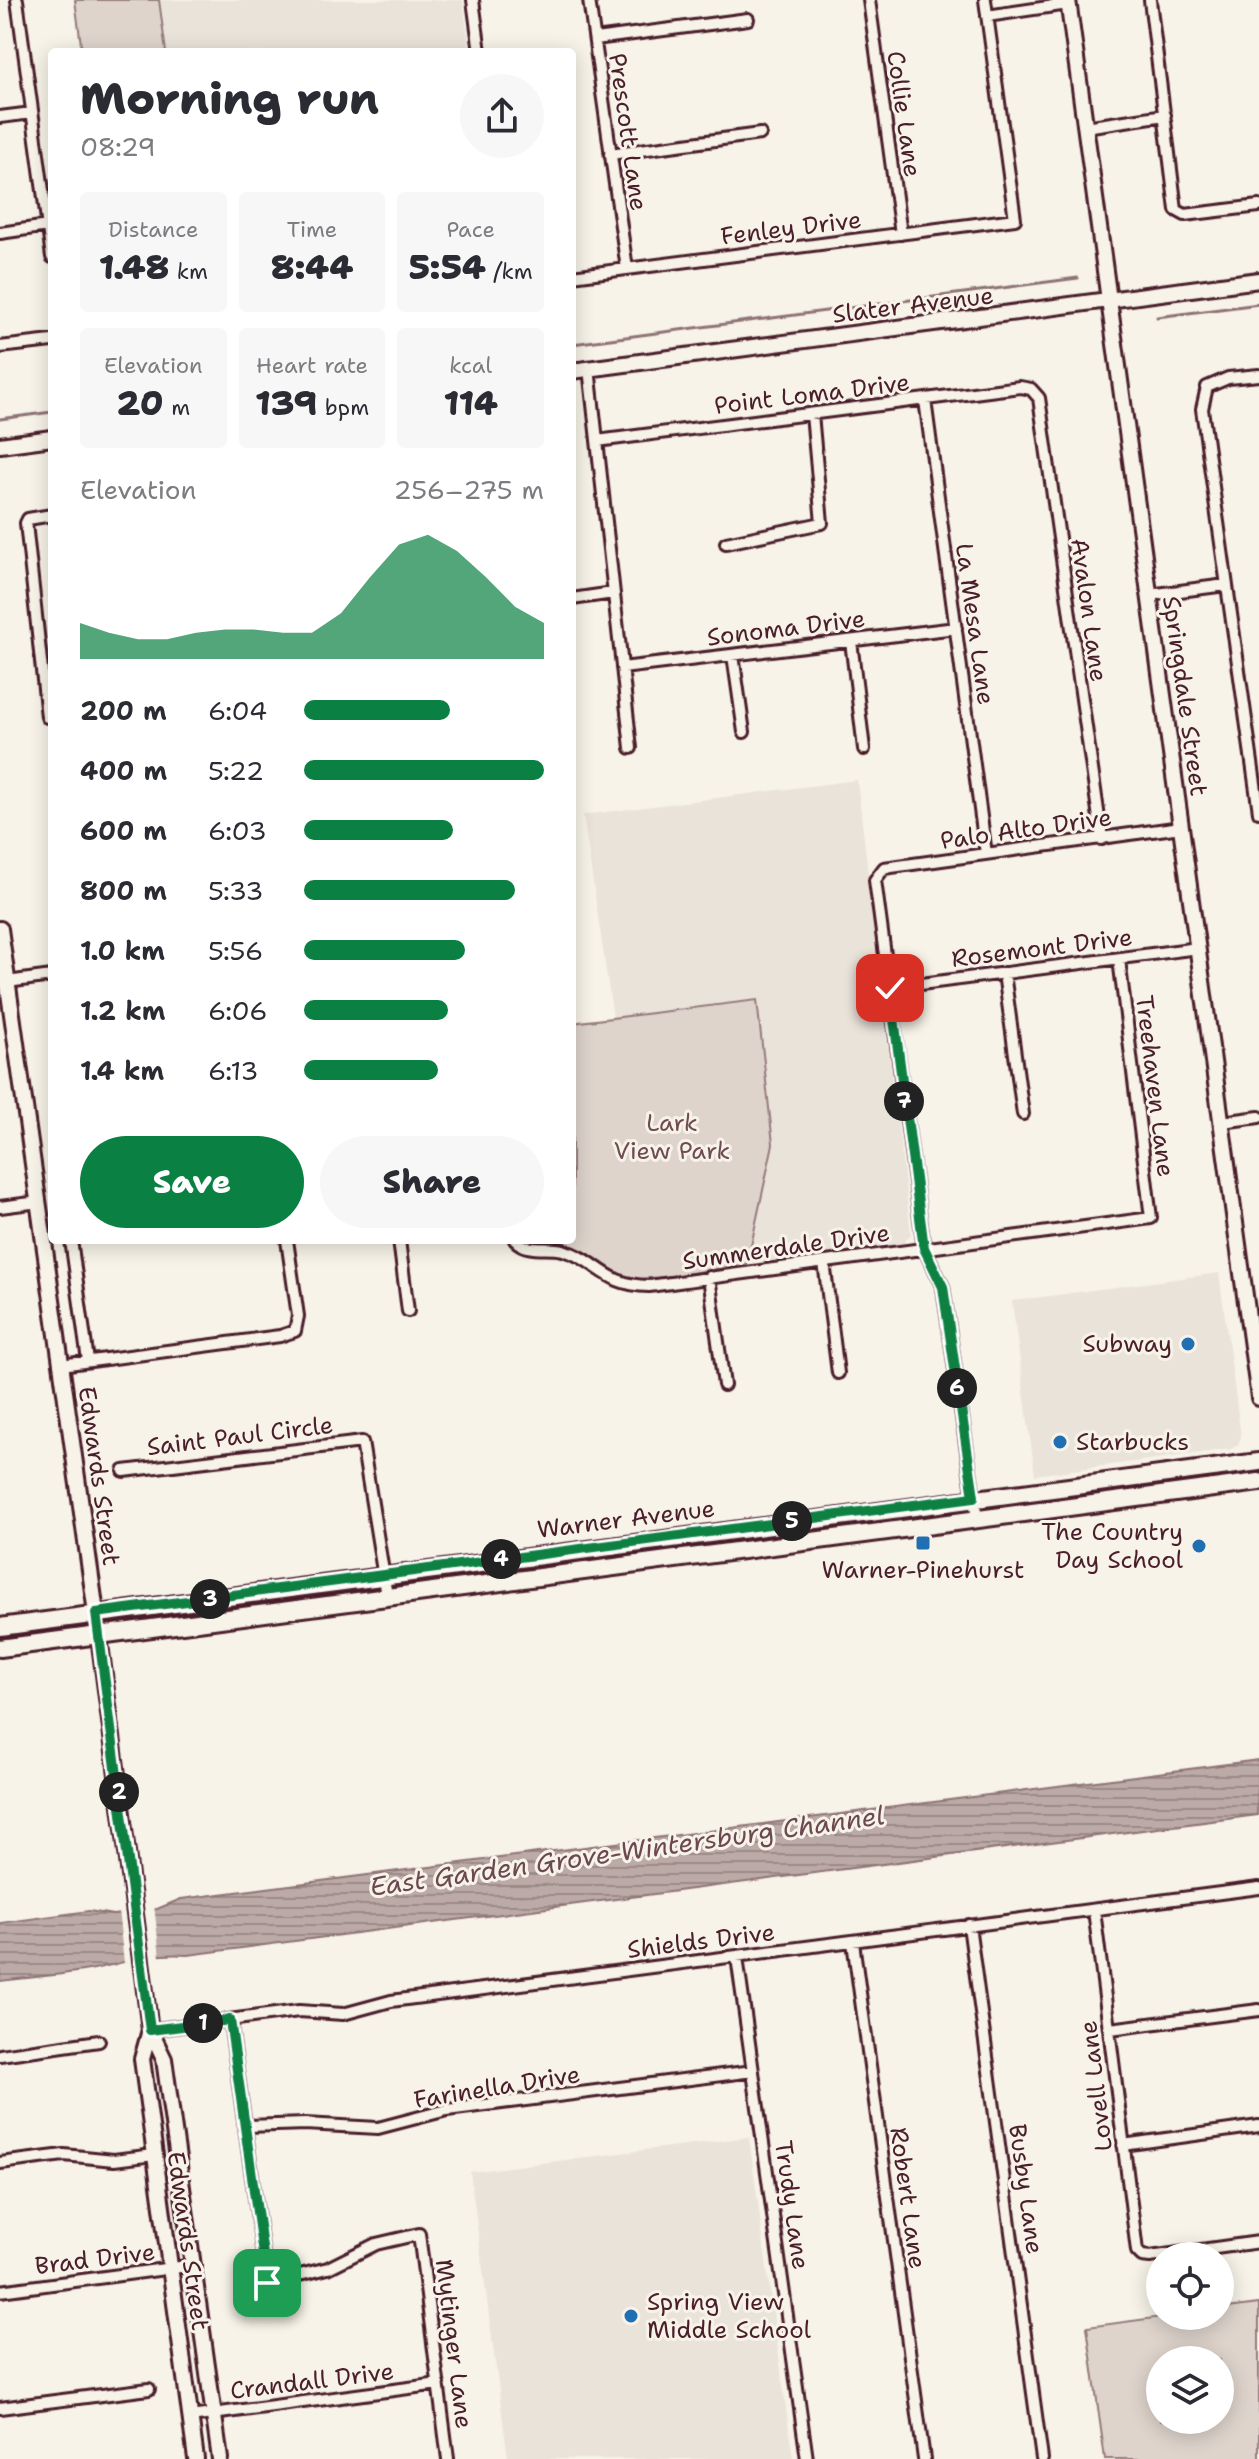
<!DOCTYPE html>
<html lang="en">
<head>
<meta charset="utf-8">
<style>
	:root { --surface:#fff; --page:#f7f7f7; --text:#2b2b33; --muted:#7c7c81; --accent:#0b8043 }
	body { margin:0; font-family:"Shantell Sans",sans-serif; background:var(--page); color:var(--text); height:100vh; display:flex; flex-direction:column; font-size:30px; white-space:nowrap }
	* { box-sizing:border-box; margin:0 }
	p { font-size:26px; color:var(--muted) }
	.icon { flex:none; width:44px; height:44px; fill:none; stroke:currentColor; stroke-width:2; stroke-linecap:round; stroke-linejoin:round }
	.map { position:relative; flex:1; overflow:hidden }
	.drawer { position:absolute; left:48px; top:48px; width:528px; height:1196px; display:flex; flex-direction:column; background:var(--surface); border-radius:8px; box-shadow:0 4px 20px #0003 }
	.drawer>* { flex:none }
	.buttons { position:absolute; left:1146px; top:2242px; display:grid; gap:16px }
	.buttons a { display:grid; place-items:center; width:88px; height:88px; border-radius:50%; background:var(--surface); box-shadow:0 4px 20px #0003; font-size:40px }
	.pin { position:absolute; display:grid; place-items:center; width:68px; height:68px; color:#fff; margin:-34px; border-radius:16px; box-shadow:0 4px 12px #0006 }
	.km { position:absolute; width:40px; height:40px; margin:-20px; border-radius:50%; background:#222; color:#fff; font-size:22px; line-height:40px; text-align:center }
	.round { display:grid; place-items:center; flex:none; width:84px; height:84px; border-radius:42px; background:var(--page) }
	.overview { display:flex; align-items:center; justify-content:space-between; height:136px; padding:0 32px }
	h1 { font-size:44px; font-weight:800; line-height:60px }
	.stats { display:grid; grid-template-columns:repeat(3,1fr); gap:12px; height:136px; padding:8px 32px }
	.stats div { display:grid; align-content:center; border-radius:8px; background:var(--page); text-align:center }
	.stats b { font-size:34px; font-weight:800 }
	.stats small { font-size:22px; font-weight:400 }
	.stats p { font-size:22px }
	.chart { height:224px; padding:16px 32px }
	.chart p { display:flex; justify-content:space-between }
	.chart svg { width:100%; height:144px; margin-top:8px; fill:var(--accent); opacity:.7 }
	.action { display:flex; gap:16px; margin-top:auto; padding:16px 32px }
	.action a { flex:1; height:92px; border-radius:48px; background:var(--accent); color:#fff; font-size:32px; font-weight:800; line-height:92px; text-align:center }
	.action a+a { background:var(--page); color:var(--text) }
	ul { padding:0 32px; list-style:none; font-size:26px }
	li { display:grid; grid-template-columns:128px 96px 1fr; align-items:center; height:60px }
	li i { height:20px; border-radius:10px; background:var(--accent) }
	.map>svg:first-child { display:block }
	.built { fill:#eae3da }
	.green { fill:#ded4cc; stroke:#947a7c; stroke-width:2; fill-rule:evenodd }
	.water { fill:url(#water-rules); stroke:#8e7275; stroke-width:2 }
	.pier { fill:#f7f3e8 }
	.lines { fill:none; stroke-linecap:round; stroke-linejoin:round }
	.stream { stroke:#8e7275; stroke-width:3 }
	.street-casing { stroke:#4a1f2b; stroke-width:16 }
	.secondary-casing { stroke:#4a1f2b; stroke-width:20 }
	.primary-casing { stroke:#4a1f2b; stroke-width:22 }
	.street { stroke:#f7f3e8; stroke-width:10 }
	.secondary { stroke:#f7f3e8; stroke-width:14 }
	.primary { stroke:#f7f3e8; stroke-width:16 }
	.route-casing { stroke:#fff; stroke-width:16 }
	.route { stroke:#0b8043; stroke-width:10 }
	.poi-dot { fill:#1f6fb2; stroke:#f7f3e8; stroke-width:3 }
	.labels { text-anchor:middle; stroke-width:6; stroke-linejoin:round; paint-order:stroke }
	.street-label { font-size:24px; fill:#4a1f2b; stroke:#f7f3e8 }
	.park-label { font-size:24px; fill:#6f4c53; stroke:#f7f3e8 }
	.poi-label { font-size:24px; fill:#4a1f2b; stroke:#f7f3e8; text-anchor:end }
	.water-label { font-size:26px; font-style:italic; fill:#6c4950; stroke:#f7f3e8 }
</style>
</head>
<body>
<div class="map">
<svg width="1259" height="2459" viewBox="0 0 1259 2459">
	<defs>
		<pattern id="water-rules" width="6" height="5" patternUnits="userSpaceOnUse" patternTransform="scale(2)"><rect width="6" height="5" fill="#bcaaa7"/><path d="M0 2.5h6" fill="none" stroke="#9b8a88"/></pattern>
	</defs>
	<rect width="100%" height="100%" fill="#f7f3e8"/>
	<filter id="ink" filterUnits="userSpaceOnUse"><feTurbulence type="fractalNoise" baseFrequency=".0125" numOctaves="2"/><feDisplacementMap in="SourceGraphic" scale="16" xChannelSelector="R" yChannelSelector="G"/><feConvolveMatrix kernelMatrix="1 2 1 2 8 2 1 2 1" color-interpolation-filters="sRGB"/></filter>
	<g filter="url(#ink)">
		<path class="built" d="M 159,0 L 463,0 L 470,52 L 166,52 Z
			M 857,780 L 911,1234 L 902,1245 L 747,1264 L 773,1144 L 757,1001 L 613,1018 L 583,815 Z
			M 1219,1273 L 1241,1437 L 1238,1445 L 1231,1449 L 1035,1475 L 1012,1301 Z
			M 749,2137 L 793,2459 L 508,2459 L 470,2172 Z"/>
		<path class="green" d="M 75,0 L 159,0 L 166,52 L 82,52 Z
			M 757,1000 L 773,1144 L 747,1264 C 716,1268 650,1283 622,1277 C 597,1271 581,1248 557,1240 L 572,1240 L 572,1023 Z
			M 1259,2304 L 1259,2459 L 1105,2459 L 1087,2327 L 1169,2316 L 1220,2316 L 1220,2309 ZM 1220,2360 L 1220,2420 L 1160,2420 L 1160,2360 Z"/>
		<path class="water" d="M 1259,1760 L 1257,1815 L 188,1955 C 150,1952 129,1962 94,1969 C 64,1975 31,1977 0,1981 L 0,1923 L 89,1911 L 113,1915 L 157,1909 L 181,1899 Z"/>
		<path class="pier" d="M 154,1905 L 160,1957 L 124,1963 L 118,1910 Z"/>
		<g class="lines">
			<path class="stream" d="M 1157,317 L 1259,304
				M 572,344 L 1078,278
				M 0,419 L 52,412"/>
			<g class="street-casing">
				<path id="street" d="M 17,0 L 52,257
					M 473,0 L 480,52
					M 589,0 L 627,269
					M 869,0 L 901,234
					M 1150,0 L 1176,210 L 1185,215 L 1259,206
					M 987,16 L 1068,4
					M 595,39 L 748,19
					M 0,117 L 32,113
					M 1085,127 L 1165,115
					M 610,154 L 760,134
					M 0,233 L 48,226
					M 572,276 L 1015,219 L 985,0
					M 0,347 L 52,341
					M 589,368 L 631,748
					M 1259,375 L 1228,378 L 1207,387 L 1202,409 L 1259,812
					M 925,400 L 986,854
					M 597,441 L 1020,387 L 1031,389 L 1039,398 L 1102,839
					M 726,543 L 822,523 L 812,414
					M 1149,595 L 1226,585
					M 572,599 L 613,593
					M 851,641 L 864,749
					M 733,655 L 744,732
					M 622,668 L 956,628
					M 47,717 L 26,523 L 28,519 L 52,515
					M 1004,973 L 1023,1114
					M 7,982 L 52,976
					M 890,988 L 1198,948
					M 1222,1122 L 1259,1117
					M 0,1207 L 39,1202
					M 71,1240 L 88,1361
					M 399,1240 L 408,1311
					M 515,1240 C 528,1253 547,1246 563,1250 C 600,1261 603,1285 649,1286 L 1151,1218 L 1119,959
					M 824,1262 L 838,1373
					M 709,1277 L 724,1385
					M 61,1365 L 280,1336 L 295,1331 L 298,1316 L 287,1240
					M 124,1471 L 362,1442 L 387,1596
					M 977,1519 L 943,1287 L 924,1248 L 875,880 L 884,868 L 1181,827
					M 1094,1910 L 1137,2251 L 1142,2256 L 1150,2257 L 1259,2242
					M 969,1925 L 1042,2459
					M 853,1942 L 924,2459
					M 737,1957 L 807,2459
					M 230,2020 L 267,2283 L 328,2268 L 376,2244 L 419,2234 L 448,2459
					M 1110,2029 L 1259,2010
					M 150,2030 L 299,2011 L 343,2014 L 391,2001 L 1259,1888
					M 0,2055 L 99,2041
					M 247,2126 L 305,2124 L 378,2128 L 447,2110 L 753,2071
					M 1123,2145 L 1259,2126
					M 0,2163 L 64,2155 L 114,2160 L 154,2155
					M 0,2291 L 195,2265
					M 0,2408 L 149,2389
					M 190,2417 L 439,2384"/>
			</g>
			<g class="secondary-casing">
				<path id="secondary" d="M 1068,0 L 1259,1398
					M 572,371 L 1259,280
					M 0,445 L 52,438
					M 0,929 L 96,1613 L 150,2030 L 164,2059 L 220,2459
					M 150,2030 L 142,2059 L 196,2459"/>
			</g>
			<g class="primary-casing">
				<path id="primary" d="M 0,1627 L 1259,1462
					M 0,1648 L 1259,1482"/>
			</g>
			<use href="#street" class="street"/>
			<use href="#secondary" class="secondary"/>
			<use href="#primary" class="primary"/>
		</g>
	</g>
	<g class="lines" filter="url(#ink)">
		<g class="route-casing">
			<path id="route" d="M 267,2283 L 230,2020 L 150,2030 L 96,1613 L 974,1497 L 943,1287 L 924,1248 L 890,988"/>
		</g>
		<use href="#route" class="route"/>
	</g>
	<g class="poi-dot">
		<circle cx="1188" cy="1344" r="8"/>
		<circle cx="1060" cy="1442" r="8"/>
		<rect x="915" y="1535" width="16" height="16" rx="4"/>
		<circle cx="1199" cy="1546" r="8"/>
		<circle cx="631" cy="2316" r="8"/>
	</g>
	<g class="labels">
		<g class="street-label">
			<text transform="translate(904 114) rotate(82)" y="8">Collie Lane</text>
			<text transform="translate(628 132) rotate(82)" y="8">Prescott Lane</text>
			<text transform="translate(791 228) rotate(-7)" y="8">Fenley Drive</text>
			<text transform="translate(913 305) rotate(-7)" y="8">Slater Avenue</text>
			<text transform="translate(812 394) rotate(-7)" y="8">Point Loma Drive</text>
			<text transform="translate(1089 610) rotate(82)" y="8">Avalon Lane</text>
			<text transform="translate(975 624) rotate(82)" y="8">La Mesa Lane</text>
			<text transform="translate(786 628) rotate(-7)" y="8">Sonoma Drive</text>
			<text transform="translate(1185 696) rotate(82)" y="8">Springdale Street</text>
			<text transform="translate(1026 829) rotate(-8)" y="8">Palo Alto Drive</text>
			<text transform="translate(1042 948) rotate(-7)" y="8">Rosemont Drive</text>
			<text transform="translate(1155 1086) rotate(83)" y="8">Treehaven Lane</text>
			<text transform="translate(786 1247) rotate(-8)" y="8">Summerdale Drive</text>
			<text transform="translate(240 1436) rotate(-7)" y="8">Saint Paul Circle</text>
			<text transform="translate(99 1476) rotate(82)" y="8">Edwards Street</text>
			<text transform="translate(626 1519) rotate(-7)" y="8">Warner Avenue</text>
			<text transform="translate(701 1941) rotate(-7)" y="8">Shields Drive</text>
			<text transform="translate(1096 2086) rotate(-97)" y="8">Lovell Lane</text>
			<text transform="translate(497 2087) rotate(-9)" y="8">Farinella Drive</text>
			<text transform="translate(1026 2189) rotate(82)" y="8">Busby Lane</text>
			<text transform="translate(908 2198) rotate(82)" y="8">Robert Lane</text>
			<text transform="translate(792 2205) rotate(82)" y="8">Trudy Lane</text>
			<text transform="translate(188 2241) rotate(82)" y="8">Edwards Street</text>
			<text transform="translate(95 2259) rotate(-7)" y="8">Brad Drive</text>
			<text transform="translate(454 2344) rotate(83)" y="8">Mytinger Lane</text>
			<text transform="translate(312 2381) rotate(-7)" y="8">Crandall Drive</text>
		</g>
		<g class="park-label">
			<text x="672" y="1131">Lark<tspan x="672" dy="28">View Park</tspan></text>
		</g>
		<g class="poi-label">
			<text x="1172" y="1352">Subway</text>
			<text x="1076" y="1450" text-anchor="start">Starbucks</text>
			<text x="1183" y="1540">The Country<tspan x="1183" dy="28">Day School</tspan></text>
			<text x="923" y="1578" text-anchor="middle">Warner-Pinehurst</text>
			<text x="647" y="2310" text-anchor="start">Spring View<tspan x="647" dy="28">Middle School</tspan></text>
		</g>
		<g class="water-label">
			<text transform="translate(627 1851) rotate(-8)" y="9">East Garden Grove-Wintersburg Channel</text>
		</g>
	</g>
</svg>
<div class="buttons">
<a><svg class="icon" aria-label="locate" viewBox="0 0 24 24"><circle cx="12" cy="12" r="6"/><path d="M12 2v4M12 18v4M2 12h4M18 12h4"/></svg></a>
<a><svg class="icon" aria-label="layers" viewBox="0 0 24 24"><path d="M12 4l9 5-9 5-9-5zM3 14l9 5 9-5"/></svg></a>
</div>
<div class="pin" style="left:267px;top:2283px;background:#1e9e55"><svg class="icon" aria-label="arrive" viewBox="0 0 24 24"><path d="M6 21V4h12l-3 4 3 4H6"/></svg></div>
<div class="pin" style="left:890px;top:988px;background:#d93025"><svg class="icon" aria-label="check" viewBox="0 0 24 24"><path d="M5 12l5 5 9-10"/></svg></div>
<b class="km" style="left:203px;top:2023px">1</b>
<b class="km" style="left:119px;top:1792px">2</b>
<b class="km" style="left:210px;top:1599px">3</b>
<b class="km" style="left:501px;top:1559px">4</b>
<b class="km" style="left:792px;top:1521px">5</b>
<b class="km" style="left:957px;top:1388px">6</b>
<b class="km" style="left:904px;top:1101px">7</b>
<section class="drawer">
<div class="overview"><div><h1>Morning run</h1><p>08:29</p></div><a class="round"><svg class="icon" aria-label="share" viewBox="0 0 24 24"><path d="M12 15V3M7 8l5-5 5 5M5 13v7h14v-7"/></svg></a></div>
<div class="stats">
<div><p>Distance</p><b>1.48<small> km</small></b></div>
<div><p>Time</p><b>8:44</b></div>
<div><p>Pace</p><b>5:54<small> /km</small></b></div>
</div>
<div class="stats">
<div><p>Elevation</p><b>20<small> m</small></b></div>
<div><p>Heart rate</p><b>139<small> bpm</small></b></div>
<div><p>kcal</p><b>114</b></div>
</div>
<div class="chart"><p><span>Elevation</span>256–275 m</p>
<svg viewBox="0 0 160 44" preserveAspectRatio="none"><path d="M0 44V33L10 36L20 38L30 38L40 36L50 35L60 35L70 36L80 36L90 30L100 19L110 9L120 6L130 11L140 19L150 28L160 33V44z"/></svg>
</div>
<ul>
<li><b>200 m</b>6:04<i style="width:61%"></i></li>
<li><b>400 m</b>5:22<i style="width:100%"></i></li>
<li><b>600 m</b>6:03<i style="width:62%"></i></li>
<li><b>800 m</b>5:33<i style="width:88%"></i></li>
<li><b>1.0 km</b>5:56<i style="width:67%"></i></li>
<li><b>1.2 km</b>6:06<i style="width:60%"></i></li>
<li><b>1.4 km</b>6:13<i style="width:56%"></i></li>
</ul>
<div class="action"><a>Save</a><a>Share</a></div>
</section>
</div>
</body>
</html>
